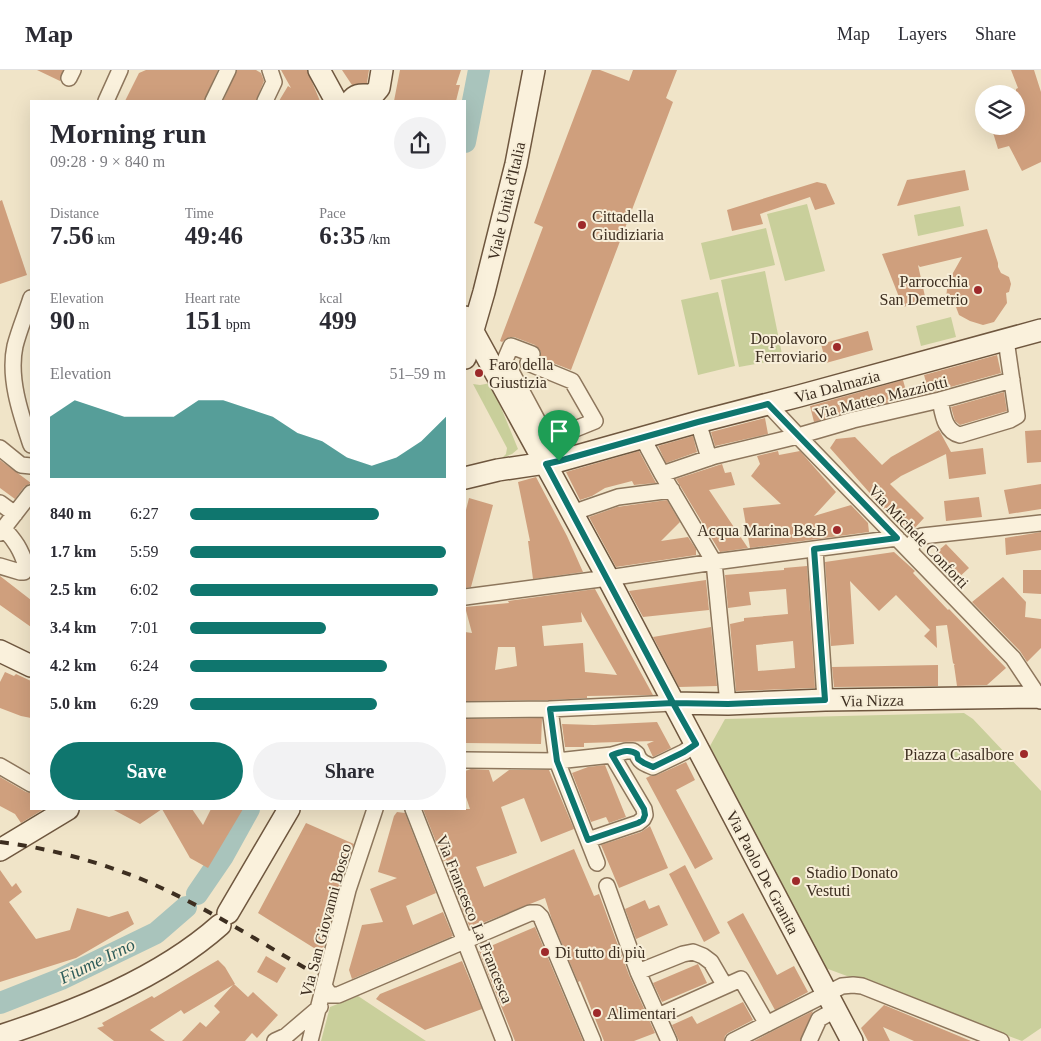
<!DOCTYPE html>
<html lang="en">
<head>
<meta charset="utf-8">
<style>
	:root { --surface:#fff; --page:#f2f2f3; --text:#2b2b33; --muted:#7c7c81; --line:#e1e1e2; --accent:#0f766e }
	body { margin:0; font-family:Georgia,serif; background:var(--page); color:var(--text); height:100vh; display:flex; flex-direction:column; font-size:19px; white-space:nowrap }
	* { box-sizing:border-box; margin:0 }
	p { font-size:16px; color:var(--muted) }
	.icon { flex:none; width:28px; height:28px; fill:none; stroke:currentColor; stroke-width:2; stroke-linecap:round; stroke-linejoin:round }
	.map { position:relative; flex:1; overflow:hidden }
	.sheet { position:absolute; left:30px; top:30px; width:436px; height:710px; display:flex; flex-direction:column; background:var(--surface); border-radius:0px; box-shadow:0 5px 20px #0002 }
	.sheet>* { flex:none }
	.tools { position:absolute; left:975px; top:15px; display:grid; gap:10px }
	.tools a { display:grid; place-items:center; width:50px; height:50px; border-radius:50%; background:var(--surface); box-shadow:0 5px 20px #0002; font-size:25px }
	.pin { position:absolute; display:grid; place-items:center; width:42px; height:42px; color:#fff; margin:-51px -21px; border-radius:50% 50% 50% 0; rotate:-45deg; box-shadow:0 0 5px #0007 }
	.pin .icon { rotate:45deg }
	.round { display:grid; place-items:center; flex:none; width:52px; height:52px; border-radius:26px; background:var(--page) }
	.head { display:flex; align-items:center; justify-content:space-between; height:85px; padding:0 20px }
	h1 { font-size:28px; font-weight:700; line-height:38px }
	.figures { display:grid; grid-template-columns:repeat(3,1fr); gap:8px; height:85px; padding:5px 20px }
	.figures div { display:grid; align-content:center }
	.figures b { font-size:25px; font-weight:700 }
	.figures small { font-size:14px; font-weight:400 }
	.figures p { font-size:14px }
	.chart { height:140px; padding:10px 20px }
	.chart p { display:flex; justify-content:space-between }
	.chart svg { width:100%; height:90px; margin-top:5px; fill:var(--accent); opacity:.7 }
	.primary-button { display:flex; gap:10px; margin-top:auto; padding:10px 20px }
	.primary-button a { flex:1; height:58px; border-radius:30px; background:var(--accent); color:#fff; font-size:20px; font-weight:700; line-height:58px; text-align:center }
	.primary-button a+a { background:var(--page); color:var(--text) }
	ul { padding:0 20px; list-style:none; font-size:16px }
	li { display:grid; grid-template-columns:80px 60px 1fr; align-items:center; height:38px }
	li i { height:12px; border-radius:6px; background:var(--accent) }
	header { display:flex; align-items:center; gap:30px; box-sizing:border-box; height:70px; padding:0 25px; background:var(--surface); border-bottom:1px solid var(--line) }
	header strong { font-size:24px }
	nav { display:flex; gap:28px; margin-inline-start:auto; font-size:18px }
	.map>svg:first-child { display:block }
	.green { fill:#c9cf9b }
	.lines { fill:none; stroke-linecap:round; stroke-linejoin:round }
	.river { stroke:#a9c4bc; stroke-width:22 }
	.building { fill:#cf9f7d; fill-rule:evenodd }
	.street-casing { stroke:#8d765c; stroke-width:18 }
	.secondary-casing { stroke:#6f573f; stroke-width:24 }
	.street { stroke:#faf1dc; stroke-width:15 }
	.secondary { stroke:#faf1dc; stroke-width:21 }
	.rail { stroke:#3d2e20; stroke-width:4; stroke-dasharray:9 9; stroke-linecap:butt }
	.route-casing { stroke:#fff; stroke-width:10 }
	.route { stroke:#0f766e; stroke-width:6 }
	.poi-dot { fill:#9e2a2b; stroke:#f7eed8; stroke-width:2 }
	.labels { text-anchor:middle; stroke-width:4; stroke-linejoin:round; paint-order:stroke }
	.street-label { font-size:16px; fill:#3d2e20; stroke:#f7eed8 }
	.poi-label { font-size:16px; fill:#3d2e20; stroke:#f7eed8; text-anchor:start }
	.water-label { font-size:18px; font-style:italic; fill:#2f5d5a; stroke:#f7eed8 }
</style>
</head>
<body>
<header>
<strong>Map</strong>
<nav><a>Map</a><a>Layers</a><a>Share</a></nav>
</header>
<div class="map">
<svg width="1041" height="971" viewBox="0 0 1041 971">
	<rect width="100%" height="100%" fill="#f0e4c8"/>
	<path class="green" d="M 807,134 L 825,201 L 785,211 L 767,144 Z
		M 960,136 L 964,156 L 918,166 L 914,145 Z
		M 766,158 L 775,195 L 710,210 L 701,173 Z
		M 765,201 L 783,289 L 739,297 L 721,210 Z
		M 718,222 L 735,296 L 698,305 L 681,230 Z
		M 951,247 L 956,267 L 921,276 L 916,256 Z
		M 491,313 L 518,379 L 512,384 L 502,388 L 506,384 L 507,378 L 473,314 L 480,315 Z
		M 964,643 L 973,649 L 1041,721 L 1041,958 L 1022,971 L 820,896 L 710,676 L 725,649 Z
		M 358,926 L 426,971 L 321,971 L 330,937 Z"/>
	<g class="lines">
		<path class="river" d="M 465,72 L 479,0
			M 197,824 L 223,786 L 249,739
			M 0,933 L 61,909 L 156,863 L 186,837"/>
	</g>
	<path class="building" d="M 37,0 L 63,0 L 60,11 Z
		M 146,0 L 218,0 L 204,31 L 125,31 L 139,3 Z
		M 237,0 L 256,0 L 261,3 L 264,11 L 256,31 L 223,31 Z
		M 281,0 L 307,0 L 320,31 L 279,31 L 288,16 L 291,18 Z
		M 342,0 L 369,0 L 367,13 L 352,15 Z
		M 400,0 L 461,0 L 456,15 L 460,15 L 456,31 L 394,31 Z
		M 592,0 L 600,0 L 629,11 L 633,0 L 677,0 L 666,28 L 673,32 L 571,300 L 540,288 L 541,282 L 535,275 L 514,267 L 509,267 L 502,272 L 500,271 L 543,157 L 534,153 Z
		M 1011,0 L 1034,0 L 1041,22 L 1041,92 L 1022,101 L 1009,76 L 998,79 L 991,56 L 1016,56 L 1016,19 L 1018,18 Z
		M 965,100 L 969,120 L 897,136 L 907,110 Z
		M 817,112 L 826,114 L 835,134 L 815,140 L 810,127 L 760,144 L 763,154 L 732,161 L 727,140 Z
		M 2,130 L 27,205 L 0,214 L 0,131 Z
		M 987,159 L 998,193 L 998,197 L 1001,203 L 1009,207 L 1011,214 L 1009,222 L 1006,223 L 1007,233 L 994,252 L 983,255 L 970,251 L 959,245 L 956,237 L 952,237 L 946,229 L 947,219 L 950,217 L 949,210 L 962,187 L 920,197 L 918,195 L 926,231 L 903,237 L 882,184 Z
		M 868,261 L 873,280 L 826,293 L 821,274 Z
		M 997,285 L 1001,303 L 929,323 L 924,305 Z
		M 903,310 L 908,328 L 851,341 L 814,352 L 810,336 Z
		M 1004,322 L 1007,341 L 960,355 L 955,351 L 951,337 Z
		M 765,348 L 768,364 L 715,376 L 711,362 Z
		M 939,360 L 951,382 L 983,378 L 986,404 L 949,409 L 946,384 L 901,406 L 890,414 L 924,448 L 911,462 L 907,462 L 883,438 L 830,378 L 836,369 L 855,367 L 882,395 L 891,387 Z
		M 1041,360 L 1041,392 L 1027,393 L 1025,361 Z
		M 693,366 L 697,382 L 666,393 L 658,376 Z
		M 639,381 L 656,413 L 634,415 L 632,411 L 605,418 L 592,426 L 580,430 L 566,402 Z
		M 778,381 L 779,385 L 800,381 L 836,422 L 814,446 L 851,435 L 868,453 L 869,462 L 750,478 L 743,438 L 781,434 L 751,406 L 760,394 L 757,386 Z
		M 0,390 L 31,413 L 24,417 L 15,429 L 0,418 Z
		M 722,394 L 725,403 L 731,402 L 735,415 L 709,420 L 748,478 L 720,482 L 676,409 Z
		M 536,407 L 567,466 L 583,502 L 533,509 L 528,471 L 530,471 L 518,412 Z
		M 1041,414 L 1041,439 L 1009,444 L 1004,420 Z
		M 979,427 L 982,447 L 946,451 L 944,431 Z
		M 469,428 L 493,435 L 471,517 L 465,518 L 465,444 Z
		M 667,430 L 680,452 L 661,471 L 688,467 L 696,479 L 696,485 L 616,497 L 589,447 L 617,437 Z
		M 1041,462 L 1041,480 L 1006,485 L 1005,468 Z
		M 946,474 L 969,498 L 955,511 L 932,486 Z
		M 894,482 L 915,501 L 913,503 L 948,540 L 949,539 L 1006,598 L 987,615 L 957,616 L 954,595 L 955,595 L 953,593 L 947,555 L 936,556 L 937,578 L 924,566 L 930,560 L 896,525 L 879,541 L 850,511 L 854,574 L 831,576 L 825,492 Z
		M 807,496 L 815,618 L 736,621 L 730,554 L 744,551 L 744,548 L 788,544 L 786,519 L 749,522 L 751,535 L 728,538 L 725,505 L 784,500 L 784,498 ZM 793,571 L 795,598 L 758,601 L 756,575 Z
		M 1023,500 L 1041,500 L 1041,524 L 1023,523 Z
		M 0,506 L 31,530 L 31,557 L 0,535 Z
		M 1003,507 L 1026,532 L 1025,547 L 1041,549 L 1041,578 L 1027,592 L 1020,581 L 972,532 Z
		M 706,510 L 709,540 L 643,547 L 629,521 Z
		M 595,519 L 653,625 L 587,626 L 587,628 L 550,630 L 465,631 L 465,562 L 472,563 L 465,537 L 509,533 L 508,531 ZM 581,542 L 617,605 L 585,602 L 583,573 L 544,576 L 542,556 L 582,552 ZM 498,577 L 515,577 L 517,596 L 495,600 Z
		M 711,557 L 717,616 L 679,617 L 653,567 Z
		M 938,595 L 938,616 L 834,617 L 832,597 Z
		M 5,602 L 14,606 L 16,604 L 31,611 L 31,648 L 21,646 L 0,638 L 0,612 Z
		M 542,648 L 541,674 L 465,673 L 465,649 Z
		M 657,652 L 671,678 L 653,687 L 647,674 L 654,671 L 584,673 L 584,677 L 565,677 L 562,654 L 594,655 Z
		M 686,692 L 695,710 L 676,720 L 713,789 L 695,799 L 646,708 L 650,706 L 657,705 Z
		M 605,695 L 626,747 L 609,753 L 606,747 L 591,752 L 572,703 L 588,697 Z
		M 471,699 L 489,700 L 493,712 L 509,700 L 549,700 L 574,759 L 541,772 L 524,728 L 501,737 L 517,783 L 476,797 L 484,817 L 574,779 L 594,826 L 599,824 L 629,905 L 655,963 L 634,971 L 604,971 L 580,911 L 578,912 L 552,850 L 545,828 L 470,858 L 423,739 L 470,739 L 465,724 L 465,701 Z
		M 0,707 L 26,722 L 31,723 L 31,739 L 44,739 L 21,753 L 15,744 L 0,736 Z
		M 112,739 L 162,739 L 140,754 Z
		M 162,739 L 192,739 L 203,755 L 211,739 L 243,739 L 208,798 L 190,788 Z
		M 397,742 L 405,743 L 436,823 L 406,836 L 413,855 L 443,842 L 453,866 L 352,909 L 349,900 L 362,855 L 383,852 L 370,819 L 397,808 L 378,802 L 394,746 Z
		M 306,753 L 354,774 L 339,818 L 322,883 L 258,843 Z
		M 650,756 L 668,798 L 619,818 L 601,775 L 641,762 Z
		M 685,795 L 720,863 L 704,872 L 669,804 Z
		M 0,800 L 12,817 L 16,813 L 22,822 L 9,832 L 36,869 L 70,860 L 77,838 L 109,847 L 128,841 L 134,854 L 76,888 L 0,912 Z
		M 645,830 L 649,839 L 659,835 L 668,855 L 636,869 L 625,839 Z
		M 743,843 L 777,905 L 794,896 L 808,922 L 775,940 L 727,852 Z
		M 535,857 L 583,971 L 515,971 L 479,881 Z
		M 266,886 L 286,898 L 277,913 L 257,902 Z
		M 218,890 L 225,897 L 235,914 L 234,914 L 248,927 L 253,922 L 278,945 L 257,968 L 252,963 L 245,971 L 182,971 L 200,952 L 206,957 L 220,942 L 214,936 L 233,915 L 184,944 L 181,940 L 150,960 L 165,971 L 114,971 L 97,958 L 104,956 L 102,953 L 152,926 L 154,928 Z
		M 462,891 L 482,939 L 425,960 L 376,929 L 380,924 Z
		M 698,894 L 707,913 L 662,932 L 653,913 Z
		M 743,932 L 753,950 L 728,963 L 725,966 L 724,971 L 679,971 L 672,955 L 692,946 L 697,954 Z
		M 884,935 L 971,971 L 914,971 L 883,957 L 890,971 L 868,971 L 861,958 Z
		M 813,941 L 800,971 L 754,971 L 771,962 Z"/>
	<g class="lines">
		<g class="street-casing">
			<path id="street" d="M 69,8 L 73,0
				M 106,31 L 120,0
				M 213,31 L 228,0
				M 265,31 L 274,12 L 270,0
				M 31,228 C 26,244 19,260 15,276 C 8,308 21,345 31,375
				M 511,276 L 532,284 L 528,293 L 572,311 L 595,351 L 548,370 L 505,290 Z
				M 940,330 C 943,344 944,361 960,365 L 1010,350 L 1017,346 L 1006,270
				M 768,334 L 798,366 L 1013,588 L 1039,627
				M 698,352 L 709,388
				M 642,367 L 662,404 L 714,492 L 728,634
				M 0,378 L 21,395 L 31,396
				M 662,404 L 715,386 L 798,366 L 853,350 L 940,330 L 1012,310
				M 0,433 L 15,444
				M 572,443 L 618,427 L 672,420
				M 0,463 L 31,423
				M 815,479 L 825,630
				M 911,482 C 911,474 915,468 922,466 L 1041,453
				M 0,496 L 20,502 L 24,502 L 26,496 C 21,480 15,470 3,458
				M 465,527 L 608,508 L 714,492 L 897,468
				M 550,639 L 557,691 L 597,793
				M 465,640 L 550,639 L 673,633
				M 465,690 L 557,691 L 612,685 L 626,681 L 633,681 L 637,684 C 639,692 646,694 653,697 L 684,682 L 696,674
				M 0,696 L 31,714
				M 413,739 L 504,971
				M 588,770 L 638,753 L 643,749 L 645,745 L 644,739 L 612,685
				M 607,816 L 638,902 L 669,971
				M 638,902 L 683,884 L 693,882 L 703,886 L 711,892 L 725,916
				M 324,916 L 330,925 L 338,925 L 530,843 L 537,843 L 541,847 L 593,971
				M 658,946 L 741,909 L 767,954
				M 275,971 L 286,966 L 320,937
				M 310,971 L 348,820 L 375,739
				M 733,971 L 842,916 L 853,915 L 862,916 L 1001,971
				M 809,971 L 819,949 L 835,940"/>
		</g>
		<g class="secondary-casing">
			<path id="secondary" d="M 319,0 L 336,31
				M 351,31 C 357,22 364,26 373,25 L 379,18 L 382,0
				M 465,247 L 608,508 L 852,971
				M 465,288 L 471,270 L 473,260 L 484,222 L 516,94 L 534,0
				M 465,408 L 498,400 L 559,391 L 698,352 L 799,326 L 1041,260
				M 0,581 L 31,596
				M 673,633 L 728,634 L 825,630 L 1039,627 L 1041,628
				M 0,780 L 68,739
				M 228,843 L 289,739
				M 0,966 C 76,941 159,909 220,855"/>
		</g>
		<use href="#street" class="street"/>
		<use href="#secondary" class="secondary"/>
		<path class="rail" d="M 0,772 C 49,778 100,792 146,811 C 204,836 258,871 312,902"/>
	</g>
	<g class="lines">
		<g class="route-casing">
			<path id="route" d="M 559,391 L 546,394 L 673,633 L 550,639 L 557,691 L 588,770 L 638,753 L 643,750 L 645,745 L 644,739 L 612,685 C 621,682 629,678 637,684 L 638,689 L 644,693 L 653,697 L 684,682 L 696,674 L 673,633 L 728,634 L 825,630 L 814,479 L 897,468 L 768,334 L 698,352 L 559,391"/>
		</g>
		<use href="#route" class="route"/>
	</g>
	<g class="poi-dot">
		<circle cx="582" cy="155" r="5"/>
		<circle cx="978" cy="220" r="5"/>
		<circle cx="837" cy="277" r="5"/>
		<circle cx="479" cy="303" r="5"/>
		<circle cx="837" cy="460" r="5"/>
		<circle cx="1024" cy="684" r="5"/>
		<circle cx="796" cy="811" r="5"/>
		<circle cx="545" cy="882" r="5"/>
		<circle cx="597" cy="943" r="5"/>
	</g>
	<g class="labels">
		<g class="street-label">
			<text transform="translate(506 131) rotate(-77)" y="6">Viale Unità d'Italia</text>
			<text transform="translate(837 316) rotate(-15)" y="6">Via Dalmazia</text>
			<text transform="translate(881 327) rotate(-14)" y="6">Via Matteo Mazziotti</text>
			<text transform="translate(919 466) rotate(46)" y="6">Via Michele Conforti</text>
			<text transform="translate(872 630) rotate(-1)" y="6">Via Nizza</text>
			<text transform="translate(763 802) rotate(62)" y="6">Via Paolo De Granita</text>
			<text transform="translate(475 849) rotate(68)" y="6">Via Francesco La Francesca</text>
			<text transform="translate(325 850) rotate(-75)" y="6">Via San Giovanni Bosco</text>
		</g>
		<g class="poi-label">
			<text x="592" y="152">Cittadella<tspan x="592" dy="18">Giudiziaria</tspan></text>
			<text x="968" y="217" text-anchor="end">Parrocchia<tspan x="968" dy="18">San Demetrio</tspan></text>
			<text x="827" y="274" text-anchor="end">Dopolavoro<tspan x="827" dy="18">Ferroviario</tspan></text>
			<text x="489" y="300">Faro della<tspan x="489" dy="18">Giustizia</tspan></text>
			<text x="827" y="466" text-anchor="end">Acqua Marina B&amp;B</text>
			<text x="1014" y="690" text-anchor="end">Piazza Casalbore</text>
			<text x="806" y="808">Stadio Donato<tspan x="806" dy="18">Vestuti</tspan></text>
			<text x="555" y="888">Di tutto di più</text>
			<text x="607" y="949">Alimentari</text>
		</g>
		<g class="water-label">
			<text transform="translate(97 891) rotate(-26)" y="6">Fiume Irno</text>
		</g>
	</g>
</svg>
<div class="tools">
<a><svg class="icon" aria-label="layers" viewBox="0 0 24 24"><path d="M12 4l9 5-9 5-9-5zM3 14l9 5 9-5"/></svg></a>
</div>
<div class="pin" style="left:559px;top:391px;background:#1e9e55"><svg class="icon" aria-label="arrive" viewBox="0 0 24 24"><path d="M6 21V4h12l-3 4 3 4H6"/></svg></div>
<section class="sheet">
<div class="head"><div><h1>Morning run</h1><p>09:28 · 9 × 840 m</p></div><a class="round"><svg class="icon" aria-label="share" viewBox="0 0 24 24"><path d="M12 15V3M7 8l5-5 5 5M5 13v7h14v-7"/></svg></a></div>
<div class="figures">
<div><p>Distance</p><b>7.56<small> km</small></b></div>
<div><p>Time</p><b>49:46</b></div>
<div><p>Pace</p><b>6:35<small> /km</small></b></div>
</div>
<div class="figures">
<div><p>Elevation</p><b>90<small> m</small></b></div>
<div><p>Heart rate</p><b>151<small> bpm</small></b></div>
<div><p>kcal</p><b>499</b></div>
</div>
<div class="chart"><p><span>Elevation</span>51–59 m</p>
<svg viewBox="0 0 160 44" preserveAspectRatio="none"><path d="M0 44V14L10 6L20 10L30 14L40 14L50 14L60 6L70 6L80 10L90 14L100 22L110 26L120 34L130 38L140 34L150 26L160 14V44z"/></svg>
</div>
<ul>
<li><b>840 m</b>6:27<i style="width:74%"></i></li>
<li><b>1.7 km</b>5:59<i style="width:100%"></i></li>
<li><b>2.5 km</b>6:02<i style="width:97%"></i></li>
<li><b>3.4 km</b>7:01<i style="width:53%"></i></li>
<li><b>4.2 km</b>6:24<i style="width:77%"></i></li>
<li><b>5.0 km</b>6:29<i style="width:73%"></i></li>
</ul>
<div class="primary-button"><a>Save</a><a>Share</a></div>
</section>
</div>
</body>
</html>
